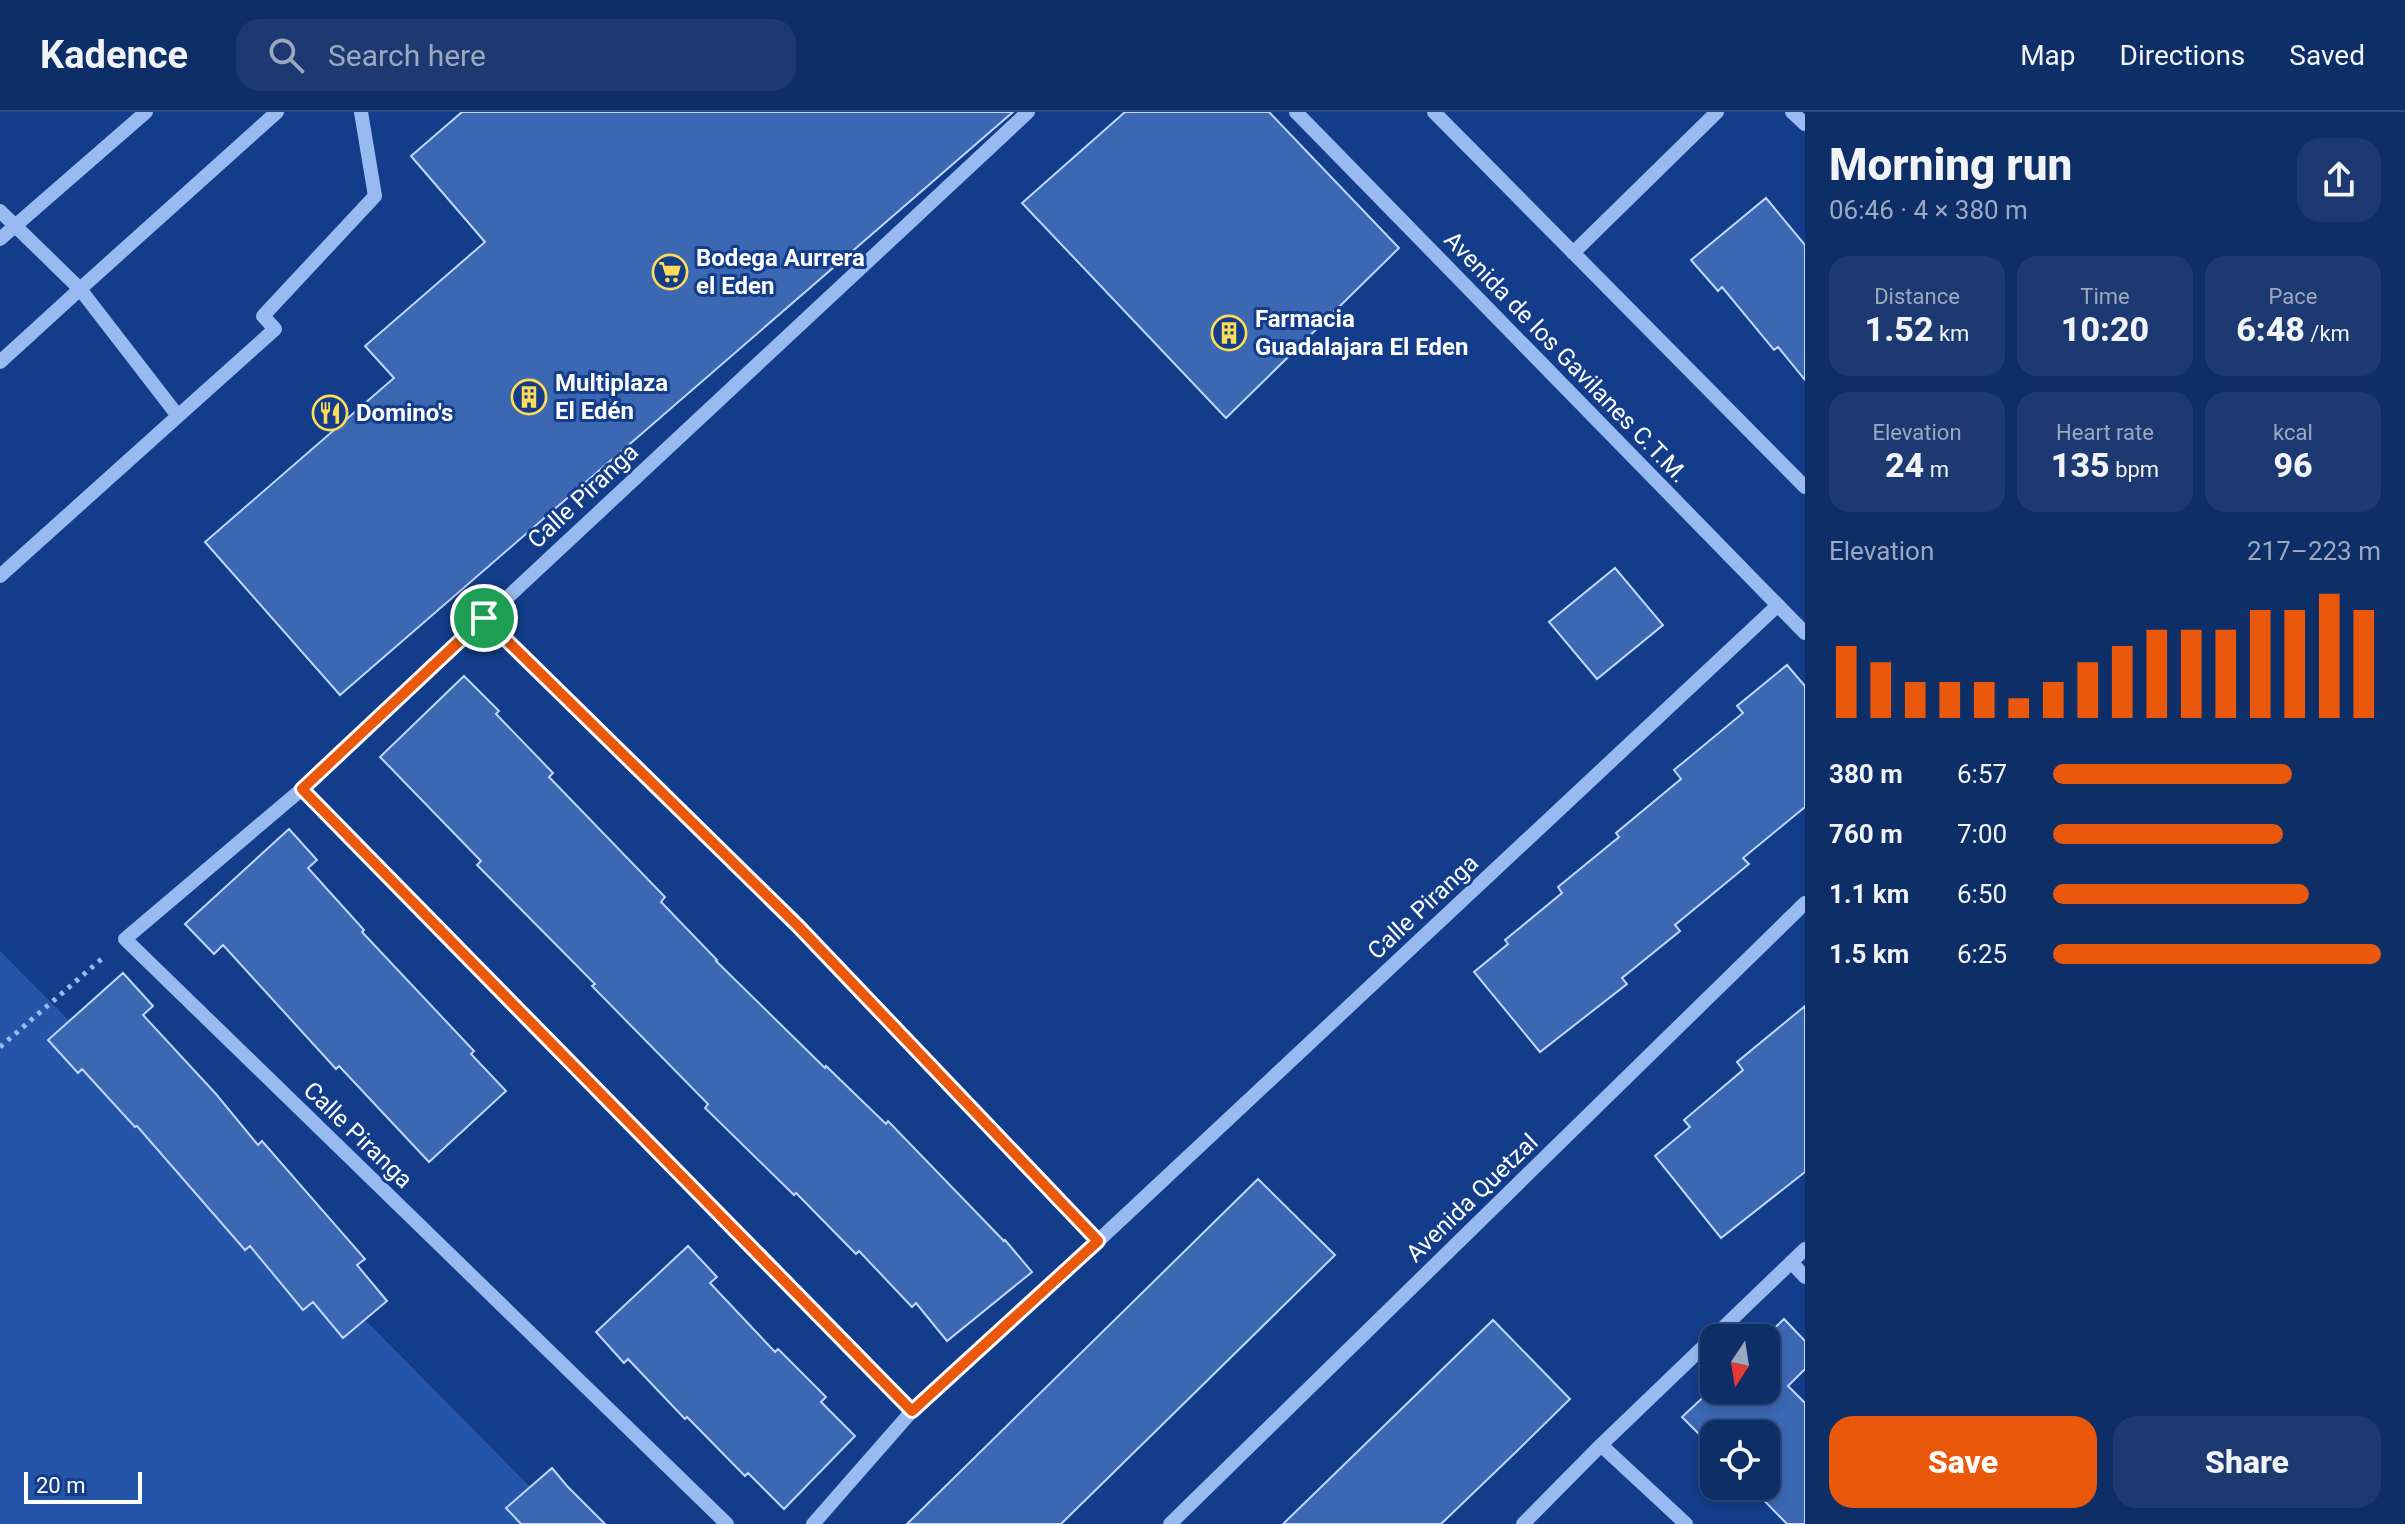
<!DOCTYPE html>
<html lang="en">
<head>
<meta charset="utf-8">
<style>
	:root { --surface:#0e2e68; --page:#1c3a71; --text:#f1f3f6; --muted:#9ba8c0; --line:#2e4a7c; --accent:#ea580c }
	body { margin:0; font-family:Roboto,sans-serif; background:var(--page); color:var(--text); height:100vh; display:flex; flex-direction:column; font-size:30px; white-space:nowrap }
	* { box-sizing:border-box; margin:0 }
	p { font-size:26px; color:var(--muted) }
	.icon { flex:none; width:44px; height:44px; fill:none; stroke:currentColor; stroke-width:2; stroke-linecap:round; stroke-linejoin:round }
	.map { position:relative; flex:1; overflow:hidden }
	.sheet { display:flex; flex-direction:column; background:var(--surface); width:600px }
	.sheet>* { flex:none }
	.needle { width:52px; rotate:192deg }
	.buttons { position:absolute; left:1700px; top:1212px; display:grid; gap:16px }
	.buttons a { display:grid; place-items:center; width:80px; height:80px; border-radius:16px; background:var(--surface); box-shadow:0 4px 12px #0003,0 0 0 2px var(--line); font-size:40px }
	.scale { position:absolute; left:24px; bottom:20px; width:118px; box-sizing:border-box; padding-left:8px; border:4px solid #fff; border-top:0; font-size:22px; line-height:28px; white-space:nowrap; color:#fff; -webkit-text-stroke:6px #133d8a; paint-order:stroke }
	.pin { position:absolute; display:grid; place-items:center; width:68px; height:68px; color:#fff; margin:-34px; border:4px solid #fff; border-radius:50%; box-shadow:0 2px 8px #0007 }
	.round { display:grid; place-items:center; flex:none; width:84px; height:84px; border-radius:24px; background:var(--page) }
	.headline { display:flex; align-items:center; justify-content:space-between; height:136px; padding:0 24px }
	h1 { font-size:44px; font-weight:800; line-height:60px }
	.metrics { display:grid; grid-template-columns:repeat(3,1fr); gap:12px; height:136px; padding:8px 24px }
	.metrics div { display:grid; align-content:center; border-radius:20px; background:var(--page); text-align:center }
	.metrics b { font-size:34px; font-weight:800 }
	.metrics small { font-size:22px; font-weight:400 }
	.metrics p { font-size:22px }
	.chart { height:224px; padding:16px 24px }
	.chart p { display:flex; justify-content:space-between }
	.chart svg { width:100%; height:144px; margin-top:8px; stroke:var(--accent); stroke-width:6 }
	.cta { display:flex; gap:16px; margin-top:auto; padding:16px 24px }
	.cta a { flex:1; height:92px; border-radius:24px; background:var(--accent); color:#fff; font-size:32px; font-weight:800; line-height:92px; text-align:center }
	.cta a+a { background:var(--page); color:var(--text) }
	ul { padding:0 24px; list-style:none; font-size:26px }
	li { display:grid; grid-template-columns:128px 96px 1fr; align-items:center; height:60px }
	li i { height:20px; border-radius:10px; background:var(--accent) }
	header { display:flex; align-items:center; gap:48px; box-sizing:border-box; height:112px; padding:0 40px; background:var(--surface); border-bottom:2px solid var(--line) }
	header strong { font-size:38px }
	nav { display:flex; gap:44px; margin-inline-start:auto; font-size:28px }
	.search { width:560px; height:72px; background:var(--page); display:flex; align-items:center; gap:20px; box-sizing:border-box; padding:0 28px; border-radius:24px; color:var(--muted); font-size:30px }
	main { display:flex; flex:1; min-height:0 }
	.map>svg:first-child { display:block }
	.green { fill:#2555a9 }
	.building { fill:#3b67b3; stroke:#c0d6fc; stroke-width:2 }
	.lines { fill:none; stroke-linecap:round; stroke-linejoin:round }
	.path { stroke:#99baf0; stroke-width:5; stroke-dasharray:4 6; stroke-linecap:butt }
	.minor { stroke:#99baf0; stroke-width:14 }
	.route-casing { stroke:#fff; stroke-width:16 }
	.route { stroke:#ea580c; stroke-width:10 }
	.labels { text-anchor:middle; stroke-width:6; stroke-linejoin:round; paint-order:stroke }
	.poi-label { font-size:24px; font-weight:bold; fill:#fff; stroke:#133d8a; text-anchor:start }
	.street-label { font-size:24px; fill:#fff; stroke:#133d8a }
</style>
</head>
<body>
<header>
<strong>Kadence</strong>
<div class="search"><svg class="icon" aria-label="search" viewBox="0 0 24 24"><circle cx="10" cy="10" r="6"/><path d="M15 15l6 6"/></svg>Search here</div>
<nav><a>Map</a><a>Directions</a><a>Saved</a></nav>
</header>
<main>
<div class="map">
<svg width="1805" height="1412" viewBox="0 0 1805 1412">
	<rect width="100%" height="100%" fill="#133d8a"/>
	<path class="green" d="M 0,839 L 567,1412 L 0,1412 Z"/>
	<path class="building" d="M 462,0 L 1013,0 L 340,583 L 205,430 L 394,266 L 365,234 L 485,130 L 411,44 Z
		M 1125,0 L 1269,0 L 1399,136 L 1226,306 L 1022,91 Z
		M 1766,86 L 1805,133 L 1805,268 L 1778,235 L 1774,238 L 1722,175 L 1718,179 L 1691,148 Z
		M 1615,456 L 1663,513 L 1597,567 L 1549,510 Z
		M 1787,553 L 1805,574 L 1805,695 L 1743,746 L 1749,752 L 1675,813 L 1680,819 L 1622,866 L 1627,872 L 1540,940 L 1474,860 L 1508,832 L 1505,828 L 1562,781 L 1558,775 L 1619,725 L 1616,721 L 1681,667 L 1674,658 L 1743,601 L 1737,594 Z
		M 464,564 L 499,599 L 496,602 L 553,661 L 549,665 L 665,785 L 661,790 L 717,848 L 716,849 L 825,956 L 826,954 L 886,1012 L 888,1009 L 1004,1129 L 1005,1128 L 1032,1160 L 947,1229 L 916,1191 L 912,1195 L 859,1139 L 856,1142 L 796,1081 L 794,1083 L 705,996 L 708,992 L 592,874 L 595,872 L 477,753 L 481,749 L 380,645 Z
		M 289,717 L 317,748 L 308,756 L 364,818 L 362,820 L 474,939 L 471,942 L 506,979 L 429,1050 L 339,954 L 336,957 L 223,833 L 214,842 L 185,812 Z
		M 123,861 L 153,894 L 143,903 L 216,982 L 258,1033 L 262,1029 L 365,1147 L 357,1153 L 387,1189 L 343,1226 L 313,1190 L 303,1198 L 250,1134 L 245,1138 L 137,1014 L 135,1015 L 82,957 L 78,961 L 48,928 Z
		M 1805,894 L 1805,1060 L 1721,1126 L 1655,1044 L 1690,1015 L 1684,1008 L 1743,958 L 1737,950 Z
		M 1258,1067 L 1335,1143 L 1273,1204 L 1061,1412 L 907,1412 Z
		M 688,1134 L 717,1165 L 710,1171 L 775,1240 L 778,1237 L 826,1285 L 821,1290 L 855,1324 L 784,1397 L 748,1361 L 745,1364 L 687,1305 L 685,1307 L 628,1247 L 624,1251 L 596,1220 Z
		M 1784,1207 L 1805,1229 L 1805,1257 L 1788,1274 L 1805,1291 L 1805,1412 L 1787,1412 L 1750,1374 L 1766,1374 L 1766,1322 L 1714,1322 L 1714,1337 L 1682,1305 L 1714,1275 L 1714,1278 L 1766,1278 L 1764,1226 Z
		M 1493,1208 L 1570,1287 L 1517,1339 L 1441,1412 L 1283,1412 Z
		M 552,1356 L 567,1374 L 605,1412 L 521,1412 L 506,1396 Z"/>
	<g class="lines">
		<path class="path" d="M 0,935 L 105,844"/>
		<path class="minor" d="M 277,0 L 80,177 L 178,304 L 275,217 L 263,204 L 375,84 L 361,0
			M 1296,0 L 1805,521
			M 1434,0 L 1805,375
			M 1792,0 L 1805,12
			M 0,99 L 80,177 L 0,250
			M 0,127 L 146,0
			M 1573,141 L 1717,0
			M 0,464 L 178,304
			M 484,506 L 798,814 L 1098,1129
			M 302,677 L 912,1299
			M 1791,1150 L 1805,1165
			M 1601,1333 L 1686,1412
			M 727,1412 L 125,827 L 302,677 L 1028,0
			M 813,1412 L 912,1299 L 1098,1129 L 1778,493
			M 1170,1412 L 1805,791
			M 1523,1412 L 1601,1333 L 1805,1137"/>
	</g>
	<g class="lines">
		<g class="route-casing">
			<path id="route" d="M 484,506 L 798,814 L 1098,1129 L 912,1299 L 302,677 Z"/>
		</g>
		<use href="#route" class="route"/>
	</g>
	<defs>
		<g id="supermarket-ring" transform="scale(1.8)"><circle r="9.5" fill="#133d8a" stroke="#ffdc58" stroke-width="1.5"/><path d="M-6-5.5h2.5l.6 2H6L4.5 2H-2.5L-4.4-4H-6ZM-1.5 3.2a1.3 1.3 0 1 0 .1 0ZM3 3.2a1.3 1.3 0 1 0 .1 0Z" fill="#ffdc58"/></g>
		<g id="building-ring" transform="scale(1.8)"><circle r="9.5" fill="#133d8a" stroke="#ffdc58" stroke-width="1.5"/><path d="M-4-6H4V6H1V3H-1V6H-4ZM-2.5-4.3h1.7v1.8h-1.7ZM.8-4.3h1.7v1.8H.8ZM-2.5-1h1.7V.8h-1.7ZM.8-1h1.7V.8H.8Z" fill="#ffdc58"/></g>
		<g id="restaurant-ring" transform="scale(1.8)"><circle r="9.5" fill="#133d8a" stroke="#ffdc58" stroke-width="1.5"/><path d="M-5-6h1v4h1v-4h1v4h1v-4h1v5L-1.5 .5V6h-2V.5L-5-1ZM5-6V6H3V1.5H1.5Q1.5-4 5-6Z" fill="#ffdc58"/></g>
	</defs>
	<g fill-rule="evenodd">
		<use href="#supermarket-ring" x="670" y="160"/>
		<use href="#building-ring" x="1229" y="221"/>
		<use href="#building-ring" x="529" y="285"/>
		<use href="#restaurant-ring" x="330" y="301"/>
	</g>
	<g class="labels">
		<g class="poi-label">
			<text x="696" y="154">Bodega Aurrera<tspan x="696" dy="28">el Eden</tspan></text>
			<text x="1255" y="215">Farmacia<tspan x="1255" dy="28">Guadalajara El Eden</tspan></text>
			<text x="555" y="279">Multiplaza<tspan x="555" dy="28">El Edén</tspan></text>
			<text x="356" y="309">Domino's</text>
		</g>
		<g class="street-label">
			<text transform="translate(1566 245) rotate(46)" y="8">Avenida de los Gavilanes C.T.M.</text>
			<text transform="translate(583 384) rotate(-43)" y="8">Calle Piranga</text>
			<text transform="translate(1423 795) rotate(-43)" y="8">Calle Piranga</text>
			<text transform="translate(358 1023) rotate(44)" y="8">Calle Piranga</text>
			<text transform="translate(1472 1086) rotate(-44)" y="8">Avenida Quetzal</text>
		</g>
	</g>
</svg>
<div class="buttons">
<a><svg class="needle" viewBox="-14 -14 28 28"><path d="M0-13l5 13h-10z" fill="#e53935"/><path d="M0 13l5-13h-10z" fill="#9ba8c0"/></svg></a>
<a><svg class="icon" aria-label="locate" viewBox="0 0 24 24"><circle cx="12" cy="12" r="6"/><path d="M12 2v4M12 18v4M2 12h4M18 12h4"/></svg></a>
</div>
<div class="scale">20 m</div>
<div class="pin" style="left:484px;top:506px;background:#1e9e55"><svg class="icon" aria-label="arrive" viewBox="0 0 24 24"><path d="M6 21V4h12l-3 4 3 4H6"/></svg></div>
</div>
<section class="sheet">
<div class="headline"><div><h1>Morning run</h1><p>06:46 · 4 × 380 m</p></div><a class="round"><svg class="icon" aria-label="share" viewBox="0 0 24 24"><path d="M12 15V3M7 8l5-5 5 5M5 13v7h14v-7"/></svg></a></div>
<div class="metrics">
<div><p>Distance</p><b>1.52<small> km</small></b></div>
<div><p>Time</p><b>10:20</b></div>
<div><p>Pace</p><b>6:48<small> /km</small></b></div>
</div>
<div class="metrics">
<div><p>Elevation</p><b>24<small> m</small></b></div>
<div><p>Heart rate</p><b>135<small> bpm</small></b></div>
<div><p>kcal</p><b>96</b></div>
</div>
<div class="chart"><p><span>Elevation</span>217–223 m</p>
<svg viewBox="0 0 160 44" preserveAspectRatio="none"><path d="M5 44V22M15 44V27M25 44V33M35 44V33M45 44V33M55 44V38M65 44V33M75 44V27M85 44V22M95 44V17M105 44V17M115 44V17M125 44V11M135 44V11M145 44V6M155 44V11"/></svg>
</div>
<ul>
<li><b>380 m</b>6:57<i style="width:73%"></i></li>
<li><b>760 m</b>7:00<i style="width:70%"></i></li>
<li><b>1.1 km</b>6:50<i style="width:78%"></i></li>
<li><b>1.5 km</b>6:25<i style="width:100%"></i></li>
</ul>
<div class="cta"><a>Save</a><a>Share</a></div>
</section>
</main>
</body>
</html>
